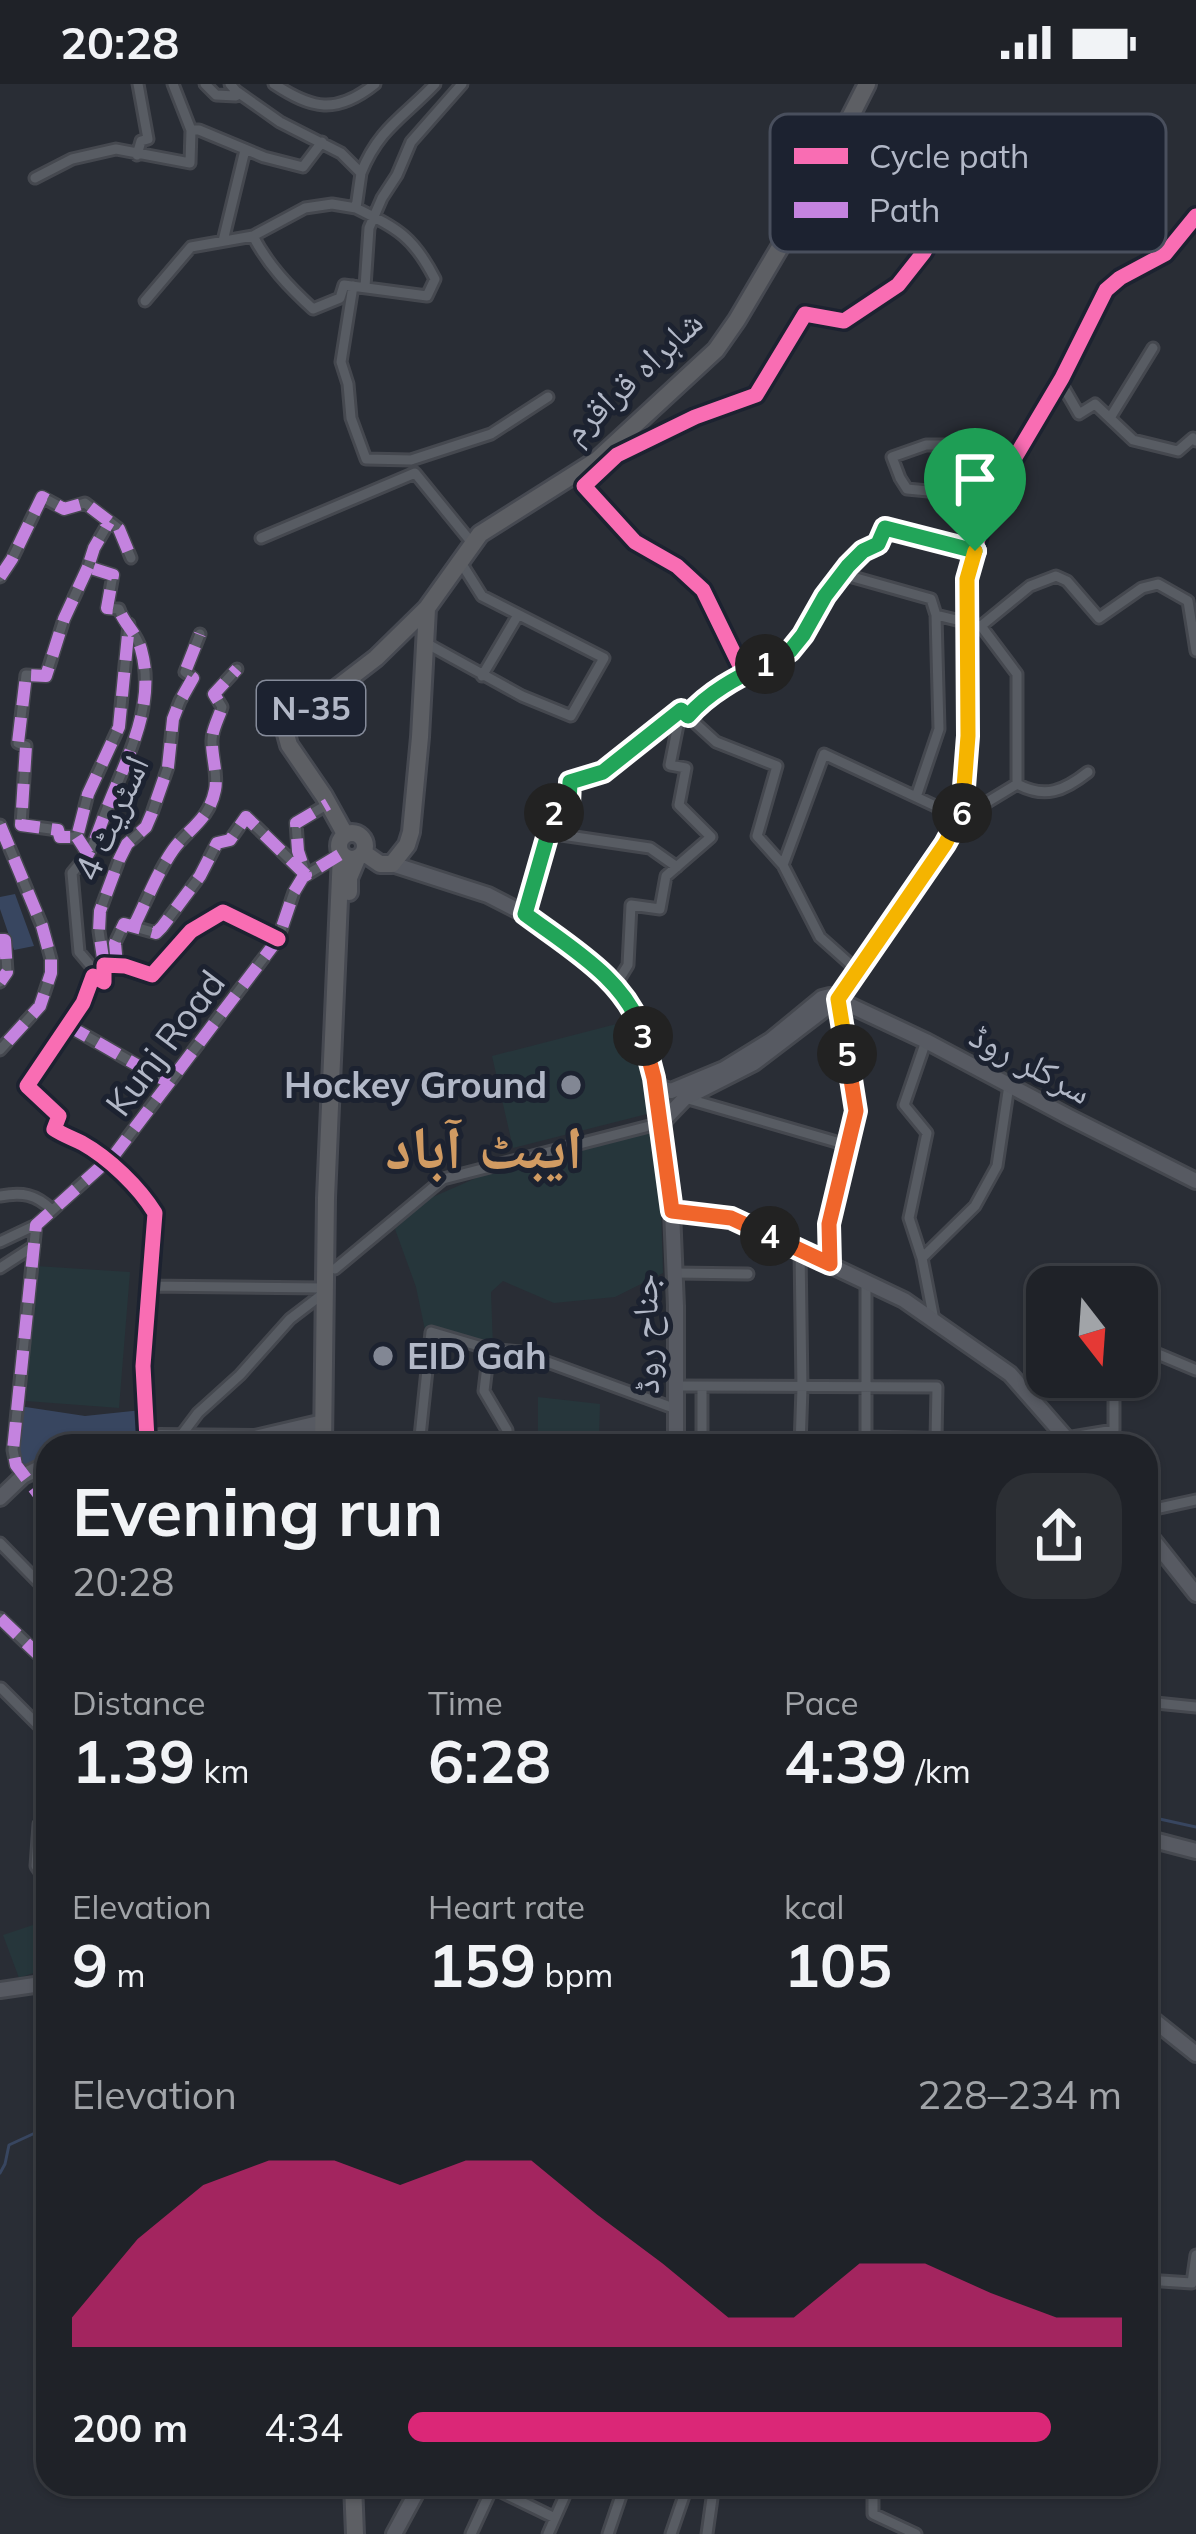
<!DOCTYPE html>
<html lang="en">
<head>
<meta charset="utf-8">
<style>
	:root { --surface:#1f2228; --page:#2c2f34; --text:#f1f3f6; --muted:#a1a4a8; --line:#3c3f45; --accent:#db2777 }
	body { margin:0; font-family:Mulish,"Noto Naskh Arabic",sans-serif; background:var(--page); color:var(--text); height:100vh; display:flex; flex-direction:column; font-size:45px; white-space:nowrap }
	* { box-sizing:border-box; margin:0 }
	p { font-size:39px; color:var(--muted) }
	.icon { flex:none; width:66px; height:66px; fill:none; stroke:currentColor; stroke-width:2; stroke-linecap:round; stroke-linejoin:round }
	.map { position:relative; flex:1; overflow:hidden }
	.details { position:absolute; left:36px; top:1350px; width:1122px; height:1062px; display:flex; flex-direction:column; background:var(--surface); border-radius:36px; box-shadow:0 3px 9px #0004,0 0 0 3px var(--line) }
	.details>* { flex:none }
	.needle { width:78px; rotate:163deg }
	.tools { position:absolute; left:1026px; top:1182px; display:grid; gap:24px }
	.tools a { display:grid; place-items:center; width:132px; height:132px; border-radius:24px; background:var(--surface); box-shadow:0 3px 9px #0004,0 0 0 3px var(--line); font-size:60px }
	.pin { position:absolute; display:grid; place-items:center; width:102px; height:102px; color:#fff; margin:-123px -51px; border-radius:50% 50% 50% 0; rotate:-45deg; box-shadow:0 0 12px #0007 }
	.pin .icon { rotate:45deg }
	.km { position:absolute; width:60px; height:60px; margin:-30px; border-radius:50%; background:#222; color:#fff; font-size:33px; line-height:60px; text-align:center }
	.round { display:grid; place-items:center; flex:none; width:126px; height:126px; border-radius:36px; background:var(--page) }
	.overview { display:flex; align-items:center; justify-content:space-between; height:204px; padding:0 36px }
	h1 { font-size:66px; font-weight:700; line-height:90px }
	.metrics { display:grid; grid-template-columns:repeat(3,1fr); gap:18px; height:204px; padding:12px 36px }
	.metrics div { display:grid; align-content:center }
	.metrics b { font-size:60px; font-weight:700 }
	.metrics small { font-size:33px; font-weight:400 }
	.metrics p { font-size:33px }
	.chart { height:336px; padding:24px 36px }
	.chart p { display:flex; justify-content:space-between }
	.chart svg { width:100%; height:216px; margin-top:12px; fill:var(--accent); opacity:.7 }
	ul { padding:0 36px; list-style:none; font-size:39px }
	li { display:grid; grid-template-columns:192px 144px 1fr; align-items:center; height:90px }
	li i { height:30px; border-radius:15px; background:var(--accent) }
	.status { display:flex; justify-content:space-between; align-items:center; height:84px; padding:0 60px; background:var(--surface); direction:ltr }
	.status svg { height:33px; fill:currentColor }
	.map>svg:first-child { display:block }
	.green { fill:#26363b }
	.water { fill:#384660 }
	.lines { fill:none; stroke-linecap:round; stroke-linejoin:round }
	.stream { stroke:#384660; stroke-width:3 }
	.street-casing { stroke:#45484f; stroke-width:15 }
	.secondary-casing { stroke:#45484f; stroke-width:20 }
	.highway-casing { stroke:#464951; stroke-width:22 }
	.street { stroke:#585c63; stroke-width:9 }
	.secondary { stroke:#575a62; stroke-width:14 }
	.highway { stroke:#5d5f64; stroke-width:16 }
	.quiet { stroke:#c483df; stroke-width:12; stroke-dasharray:24 12; stroke-linecap:butt }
	.cycleway-casing { stroke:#1c2230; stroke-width:22 }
	.cycleway { stroke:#f96db3; stroke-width:15 }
	.split-1-casing { stroke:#fff; stroke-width:24 }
	.split-2-casing { stroke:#fff; stroke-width:24 }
	.split-3-casing { stroke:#fff; stroke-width:24 }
	.split-4-casing { stroke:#fff; stroke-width:24 }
	.split-5-casing { stroke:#fff; stroke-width:24 }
	.split-6-casing { stroke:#fff; stroke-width:24 }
	.split-7-casing { stroke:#fff; stroke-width:24 }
	.split-1 { stroke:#22a559; stroke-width:15 }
	.split-2 { stroke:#22a559; stroke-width:15 }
	.split-3 { stroke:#22a559; stroke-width:15 }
	.split-4 { stroke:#f0652b; stroke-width:15 }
	.split-5 { stroke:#f0652b; stroke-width:15 }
	.split-6 { stroke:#f5b400; stroke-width:15 }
	.split-7 { stroke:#f5b400; stroke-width:15 }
	.poi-dot { fill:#828794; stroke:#1c2230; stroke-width:4.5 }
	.labels { text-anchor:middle; stroke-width:10; stroke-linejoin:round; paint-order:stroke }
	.shield { fill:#1c2230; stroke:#858b9a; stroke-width:3 }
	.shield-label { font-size:33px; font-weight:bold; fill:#b2b8c7 }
	.street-label { font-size:36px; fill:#b2b8c7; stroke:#1c2230 }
	.poi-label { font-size:36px; font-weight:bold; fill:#b2b8c7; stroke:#1c2230; text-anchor:end }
	.town-label { font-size:60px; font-weight:bold; fill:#d19b62; stroke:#1c2230 }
	.key { fill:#1c2230; stroke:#494f5d; stroke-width:3 }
	.key-label { font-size:33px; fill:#b2b8c7 }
</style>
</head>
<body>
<div class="status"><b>20:28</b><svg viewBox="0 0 49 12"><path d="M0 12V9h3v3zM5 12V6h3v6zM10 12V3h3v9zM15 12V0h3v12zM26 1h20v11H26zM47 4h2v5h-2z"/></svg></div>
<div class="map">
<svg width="1196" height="2450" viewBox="0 0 1196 2450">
	<rect width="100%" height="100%" fill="#292d35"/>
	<path class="green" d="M 628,937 L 651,1029 L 513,1064 L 492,972 Z
		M 650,1044 L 661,1126 L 663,1189 L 615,1213 L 554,1219 L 503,1197 L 491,1208 L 493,1263 L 425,1246 L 416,1203 L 395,1145 L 426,1116 L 508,1080 Z
		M 36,1182 L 130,1188 L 119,1324 L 26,1317 Z
		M 538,1313 L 600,1320 L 599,1356 L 538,1353 Z
		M 33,1841 L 48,1862 L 48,1884 L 19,1894 L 3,1851 Z"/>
	<path class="water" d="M 15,810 L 34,862 L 14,866 L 0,825 L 0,813 Z
		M 19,1322 L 85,1332 L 142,1326 L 145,1352 L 95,1362 L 48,1362 L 48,1378 L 24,1389 C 11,1369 17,1345 19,1322 Z"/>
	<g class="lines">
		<path class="stream" d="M 1146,1732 L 1196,1743
			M 0,2089 L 5,2080 L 9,2061 L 48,2043"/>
		<g class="street-casing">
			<path id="street" d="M 173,0 L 191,46
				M 205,0 L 216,11 L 236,12 L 236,7 L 230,0
				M 274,0 C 312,25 336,31 375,0
				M 137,71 L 141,57 L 148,55 L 138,0
				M 361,89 C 379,44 404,33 435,0
				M 35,94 L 72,75 L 116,65 L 190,79 L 191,46 L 199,46 L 264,73 L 303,83 L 322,58
				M 253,152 C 268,181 289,203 313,225 L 340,214 L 344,201 L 427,212 L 435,195 C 413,152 398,145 356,124
				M 223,157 L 245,66
				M 353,202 L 341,278 L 348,300 L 351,334 L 366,375 L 411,376 L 491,350 L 548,313
				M 365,203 L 369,144 L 382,114 L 397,91 L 411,58 L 462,0
				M 145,217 L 191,163 L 253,152 L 305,124 L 332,120 L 356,124 L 361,89 L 341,69 L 280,38 L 236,7
				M 1060,297 L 1079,330 L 1095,320 L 1133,356 L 1178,367 L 1193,354 L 1196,357
				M 1110,334 L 1153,264
				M 944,408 L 947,361 L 926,361 L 892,373 L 900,394 L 907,405 C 935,407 961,411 988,419
				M 261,454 L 415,389 L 472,459
				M 88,483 L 64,535 L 46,592 L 26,591 L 18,659 L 26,662 L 21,741 L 58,746 L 60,753 L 77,753 L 88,710 L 119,643 L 129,540
				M 842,490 L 931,515 L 936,531 L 981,542 L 1030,502 L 1056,492 L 1067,497 L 1099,534 L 1142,504 L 1158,500 L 1188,517 L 1196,567
				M 0,493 L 12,475 L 42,413 L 64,425 L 85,419 L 119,445 L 131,474
				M 981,542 L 1017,590 L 1017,700
				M 424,558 L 522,612 L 571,632 L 604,574 L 482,512 L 460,477
				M 744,590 L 703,506 L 677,482 L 635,458 L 584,402 L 617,371 L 695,333 L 756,311 L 805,230 L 844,237 L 898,201 L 924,168 L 983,55
				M 482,592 L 518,531
				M 688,633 L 702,617 L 732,596 L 791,567 L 803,551 L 825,512 L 863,467 L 878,460 L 885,444 L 975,467
				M 1017,700 C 1045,715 1064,707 1088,688
				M 916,713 L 939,645 L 936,531
				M 0,741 L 42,842 L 51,875 L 51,889 L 40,922 L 0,966
				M 548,749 L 650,764 L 677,783
				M 77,753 L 88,770 C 96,756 100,742 106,727 C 126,675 157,622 141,565 C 136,548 124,540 119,525 L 107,524 L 113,491 L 88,483 L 94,464 L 109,438
				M 88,770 L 72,789 L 79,868 L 101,894
				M 783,781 L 824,670 L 961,734 L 1017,700
				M 525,830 L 556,723 L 569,721 L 570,699 L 603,688 L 681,626 L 716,658 L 777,682 L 757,752 L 783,781 L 820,853 L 858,887
				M 134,842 C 146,818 157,789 173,766 C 189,744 209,736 215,706 C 218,692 212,673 212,659 C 211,647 219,634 222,623 L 214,610 L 237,585
				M 0,856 L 5,856 L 7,888 L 0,898
				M 104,881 L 99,847 L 100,827 L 119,776 L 127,760 L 146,743 L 152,729 L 168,683 L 173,635 L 180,617 L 193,594 L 185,588 L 200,550
				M 117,881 L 115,859 L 124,840 L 156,849 L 162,843 L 200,792 L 217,759 L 230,756 L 246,733 L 306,791 L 298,767 L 296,739 L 328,720
				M 615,902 L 628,881 L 631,821 L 660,825 L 666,792 L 711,753 L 679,721 L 686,684 L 670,681 L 681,626
				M 66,941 C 101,959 134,981 169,998
				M 685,1014 L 847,1061
				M 0,1112 C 22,1108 36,1110 52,1126
				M 0,1158 L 36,1141
				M 800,1166 L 802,1304 L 800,1362
				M 922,1174 L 909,1134 L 927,1049 L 904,1021 L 926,957
				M 829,1180 L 829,1140 L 856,1027 L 838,915 L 961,734 L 968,652 L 967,495 L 988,419 L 1062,294 L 1106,206 L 1120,194 L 1165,170 L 1196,132
				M 0,1184 L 34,1162
				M 335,1185 L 443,1095 L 661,1039
				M 675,1189 L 748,1190
				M 149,1202 L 324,1204
				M 934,1236 L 922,1174 L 975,1122 L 997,1082 L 1009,1001
				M 489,1265 L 520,1268 L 676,1325
				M 1137,1268 L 1146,1265 L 1196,1286
				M 676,1302 L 937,1303 L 936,1355
				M 702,1303 L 702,1362
				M 180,1353 L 198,1329 L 240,1291 L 290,1235 L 324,1209
				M 866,1353 L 1048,1357 L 1114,1346 L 1114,1293
				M 147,1355 L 143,1282 L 155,1129 C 139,1103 109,1074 82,1059 C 72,1054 63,1051 54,1045 L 59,1032 L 27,1002 L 83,919 L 93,892 L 104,898 L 104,881 L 125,882 L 152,891 L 191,847 L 223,828 L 278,855
				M 332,1357 L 355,1362
				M 419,1362 L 431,1248 L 489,1265 L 484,1307 L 507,1346 L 507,1362
				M 866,1362 L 866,1197
				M 23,1392 L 16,1381 L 13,1366 L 36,1141 L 115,1070 L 278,855 L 294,808 L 303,793 L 341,770
				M 1146,1427 L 1196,1416
				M 0,1459 L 48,1508
				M 0,1534 L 48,1580
				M 1,1604 L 48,1651
				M 1146,1618 L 1196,1623
				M 48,1732 L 39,1740 L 36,1782 L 48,1800
				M 1146,2196 L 1192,2199 L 1196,2171
				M 485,2400 L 555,2434
				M 873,2400 L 873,2430 L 916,2450
				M 471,2450 L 494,2400
				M 548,2450 L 570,2400
				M 608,2450 L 625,2400
				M 671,2450 L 688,2400
				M 707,2450 L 714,2400"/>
		</g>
		<g class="secondary-casing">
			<path id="secondary" d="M 392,780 L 488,811 L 525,830 L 568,861 L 615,902 L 638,931 L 654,994 L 672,1127 L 676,1222 L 676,1362
				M 654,994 L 661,1004 L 671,1007 L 724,985 L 771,956 L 822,914 L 830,912 L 926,957 L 1069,1033 L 1196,1097
				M 661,1039 L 685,1014 L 754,979 L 838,915
				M 672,1127 L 731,1134 L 904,1216 L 1010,1290 L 1073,1362
				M 110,1362 L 160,1353 L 255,1354 L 323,1338
				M 0,1414 L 23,1392 L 48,1380
				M 1146,1447 L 1196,1510
				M 1146,1754 L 1196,1767
				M 0,1906 L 48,1899
				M 1146,1930 L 1196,1970
				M 394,2450 L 421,2400"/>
		</g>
		<g class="highway-casing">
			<path id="highway" d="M339 762a13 13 0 1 1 26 0a13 13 0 1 1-26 0Z
				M 345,750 L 324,712 L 289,661 L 286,650 L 290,640 L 376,574 L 427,524 L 480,450 L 597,376 L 716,266 L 737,236 L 809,114 L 867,0
				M 364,769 L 380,780 L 392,780 L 407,761 L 411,748 L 420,653 L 427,525
				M 349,808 L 349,794 L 357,775
				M 323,1362 L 326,1114 L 341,770
				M 353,2400 L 355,2450"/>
		</g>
		<use href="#street" class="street"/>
		<use href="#secondary" class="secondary"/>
		<use href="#highway" class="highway"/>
		<path class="quiet" d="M 88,483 L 64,535 L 46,592 L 26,591 L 18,659 L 26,662 L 21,741 L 58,746 L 60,753 L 77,753 L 88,710 L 119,643 L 129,540
			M 0,493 L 12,475 L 42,413 L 64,425 L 85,419 L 119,445 L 131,474
			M 0,741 L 42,842 L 51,875 L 51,889 L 40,922 L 0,966
			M 77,753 L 88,770 C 96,756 100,742 106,727 C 126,675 157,622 141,565 C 136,548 124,540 119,525 L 107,524 L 113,491 L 88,483 L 94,464 L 109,438
			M 134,842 C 146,818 157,789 173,766 C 189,744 209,736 215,706 C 218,692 212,673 212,659 C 211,647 219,634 222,623 L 214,610 L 237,585
			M 0,856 L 5,856 L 7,888 L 0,898
			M 104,881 L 99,847 L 100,827 L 119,776 L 127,760 L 146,743 L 152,729 L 168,683 L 173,635 L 180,617 L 193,594 L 185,588 L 200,550
			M 117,881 L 115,859 L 124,840 L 156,849 L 162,843 L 200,792 L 217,759 L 230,756 L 246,733 L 306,791 L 298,767 L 296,739 L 328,720
			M 66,941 C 101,959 134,981 169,998
			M 48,1423 L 16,1381 L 13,1366 L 36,1141 L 115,1070 L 278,855 L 294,808 L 303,793 L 341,770
			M 0,1534 L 48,1580"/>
		<g class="cycleway-casing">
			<path id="cycleway" d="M 744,590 L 703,506 L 677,482 L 635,458 L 584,402 L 617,371 L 695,333 L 756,311 L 805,230 L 844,237 L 898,201 L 924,168 L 983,55
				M 829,1180 L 829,1140 L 856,1027 L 838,915 L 961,734 L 968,652 L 967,495 L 988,419 L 1062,294 L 1106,206 L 1120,194 L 1165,170 L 1196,132
				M 147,1355 L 143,1282 L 155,1129 C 139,1103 109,1074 82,1059 C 72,1054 63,1051 54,1045 L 59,1032 L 27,1002 L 83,919 L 93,892 L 104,898 L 104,881 L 125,882 L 152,891 L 191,847 L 223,828 L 278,855"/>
		</g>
		<use href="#cycleway" class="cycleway"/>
	</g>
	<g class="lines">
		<g class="split-1-casing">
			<path id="split-1" d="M 765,580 L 790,567 L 803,551 L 825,512 L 848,482 L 863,467 L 878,460 L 885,444 L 975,467"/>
		</g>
		<g class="split-2-casing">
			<path id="split-2" d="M 554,729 L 556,724 L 569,721 L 570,698 L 603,688 L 681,626 L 688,632 C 709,608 736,594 765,580"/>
		</g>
		<g class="split-3-casing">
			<path id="split-3" d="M 554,729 L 525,830 C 569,863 629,897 643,952"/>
		</g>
		<g class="split-4-casing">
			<path id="split-4" d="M 643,952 L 654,994 L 672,1127 L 731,1134 L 770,1152"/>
		</g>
		<g class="split-5-casing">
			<path id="split-5" d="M 770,1152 L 830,1180 L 829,1140 L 856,1027 L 847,970"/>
		</g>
		<g class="split-6-casing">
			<path id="split-6" d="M 847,970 L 838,915 L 945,760 L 962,729"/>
		</g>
		<g class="split-7-casing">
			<path id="split-7" d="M 962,729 L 968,652 L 967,495 L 975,467"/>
		</g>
		<use href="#split-1" class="split-1"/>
		<use href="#split-2" class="split-2"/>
		<use href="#split-3" class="split-3"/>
		<use href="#split-4" class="split-4"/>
		<use href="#split-5" class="split-5"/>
		<use href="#split-6" class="split-6"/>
		<use href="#split-7" class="split-7"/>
	</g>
	<g class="poi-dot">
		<circle cx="571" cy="1001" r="12"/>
		<circle cx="383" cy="1272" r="12"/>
	</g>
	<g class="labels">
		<rect class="shield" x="257" y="597" width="108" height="54" rx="9"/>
		<g class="shield-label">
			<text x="311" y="636">N-35</text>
		</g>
		<g class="street-label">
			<text transform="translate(632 292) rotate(-43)" y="13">شاہراہ قراقرم</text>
			<text transform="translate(111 734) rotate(-66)" y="13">اسٹریٹ 4</text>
			<text transform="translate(165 959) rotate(-53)" y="13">Kunj Road</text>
			<text transform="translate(1031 979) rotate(28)" y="13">سرکلر روڈ</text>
			<text transform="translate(645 1250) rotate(-91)" y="13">جناح روڈ</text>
		</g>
		<g class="poi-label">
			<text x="547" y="1014">Hockey Ground</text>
			<text x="407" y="1285" text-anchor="start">EID Gah</text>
		</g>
		<g class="town-label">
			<text x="484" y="1085">ایبٹ آباد</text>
		</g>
	</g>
	<rect x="770" y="30" width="396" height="138" rx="18" class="key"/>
	<rect x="794" y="64" width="54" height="16" fill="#f96db3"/>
	<rect x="794" y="118" width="54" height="16" fill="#c483df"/>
	<g class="key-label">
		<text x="869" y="84">Cycle path</text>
		<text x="869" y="138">Path</text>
	</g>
</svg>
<div class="tools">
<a><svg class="needle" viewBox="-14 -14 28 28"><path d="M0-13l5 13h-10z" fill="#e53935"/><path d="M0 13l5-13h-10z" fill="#a1a4a8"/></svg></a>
</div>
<div class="pin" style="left:975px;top:467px;background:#1e9e55"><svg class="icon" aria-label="arrive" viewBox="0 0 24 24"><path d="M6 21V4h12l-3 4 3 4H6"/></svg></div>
<b class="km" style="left:765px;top:580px">1</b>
<b class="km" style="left:554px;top:729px">2</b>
<b class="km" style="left:643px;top:952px">3</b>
<b class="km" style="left:770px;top:1152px">4</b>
<b class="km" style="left:847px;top:970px">5</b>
<b class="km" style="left:962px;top:729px">6</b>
<section class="details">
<div class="overview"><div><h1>Evening run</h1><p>20:28</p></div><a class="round"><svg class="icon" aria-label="share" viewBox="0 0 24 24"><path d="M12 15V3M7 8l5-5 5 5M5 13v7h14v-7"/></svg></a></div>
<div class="metrics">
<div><p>Distance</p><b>1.39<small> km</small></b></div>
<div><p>Time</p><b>6:28</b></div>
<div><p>Pace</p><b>4:39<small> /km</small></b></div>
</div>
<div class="metrics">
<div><p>Elevation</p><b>9<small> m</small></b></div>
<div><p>Heart rate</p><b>159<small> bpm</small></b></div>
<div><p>kcal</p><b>105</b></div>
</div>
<div class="chart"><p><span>Elevation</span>228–234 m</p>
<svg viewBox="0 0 160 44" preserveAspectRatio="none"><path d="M0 44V38L10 22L20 11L30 6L40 6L50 11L60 6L70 6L80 17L90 27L100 38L110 38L120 27L130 27L140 33L150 38L160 38V44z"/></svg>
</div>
<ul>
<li><b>200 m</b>4:34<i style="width:90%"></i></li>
</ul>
</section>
</div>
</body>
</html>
